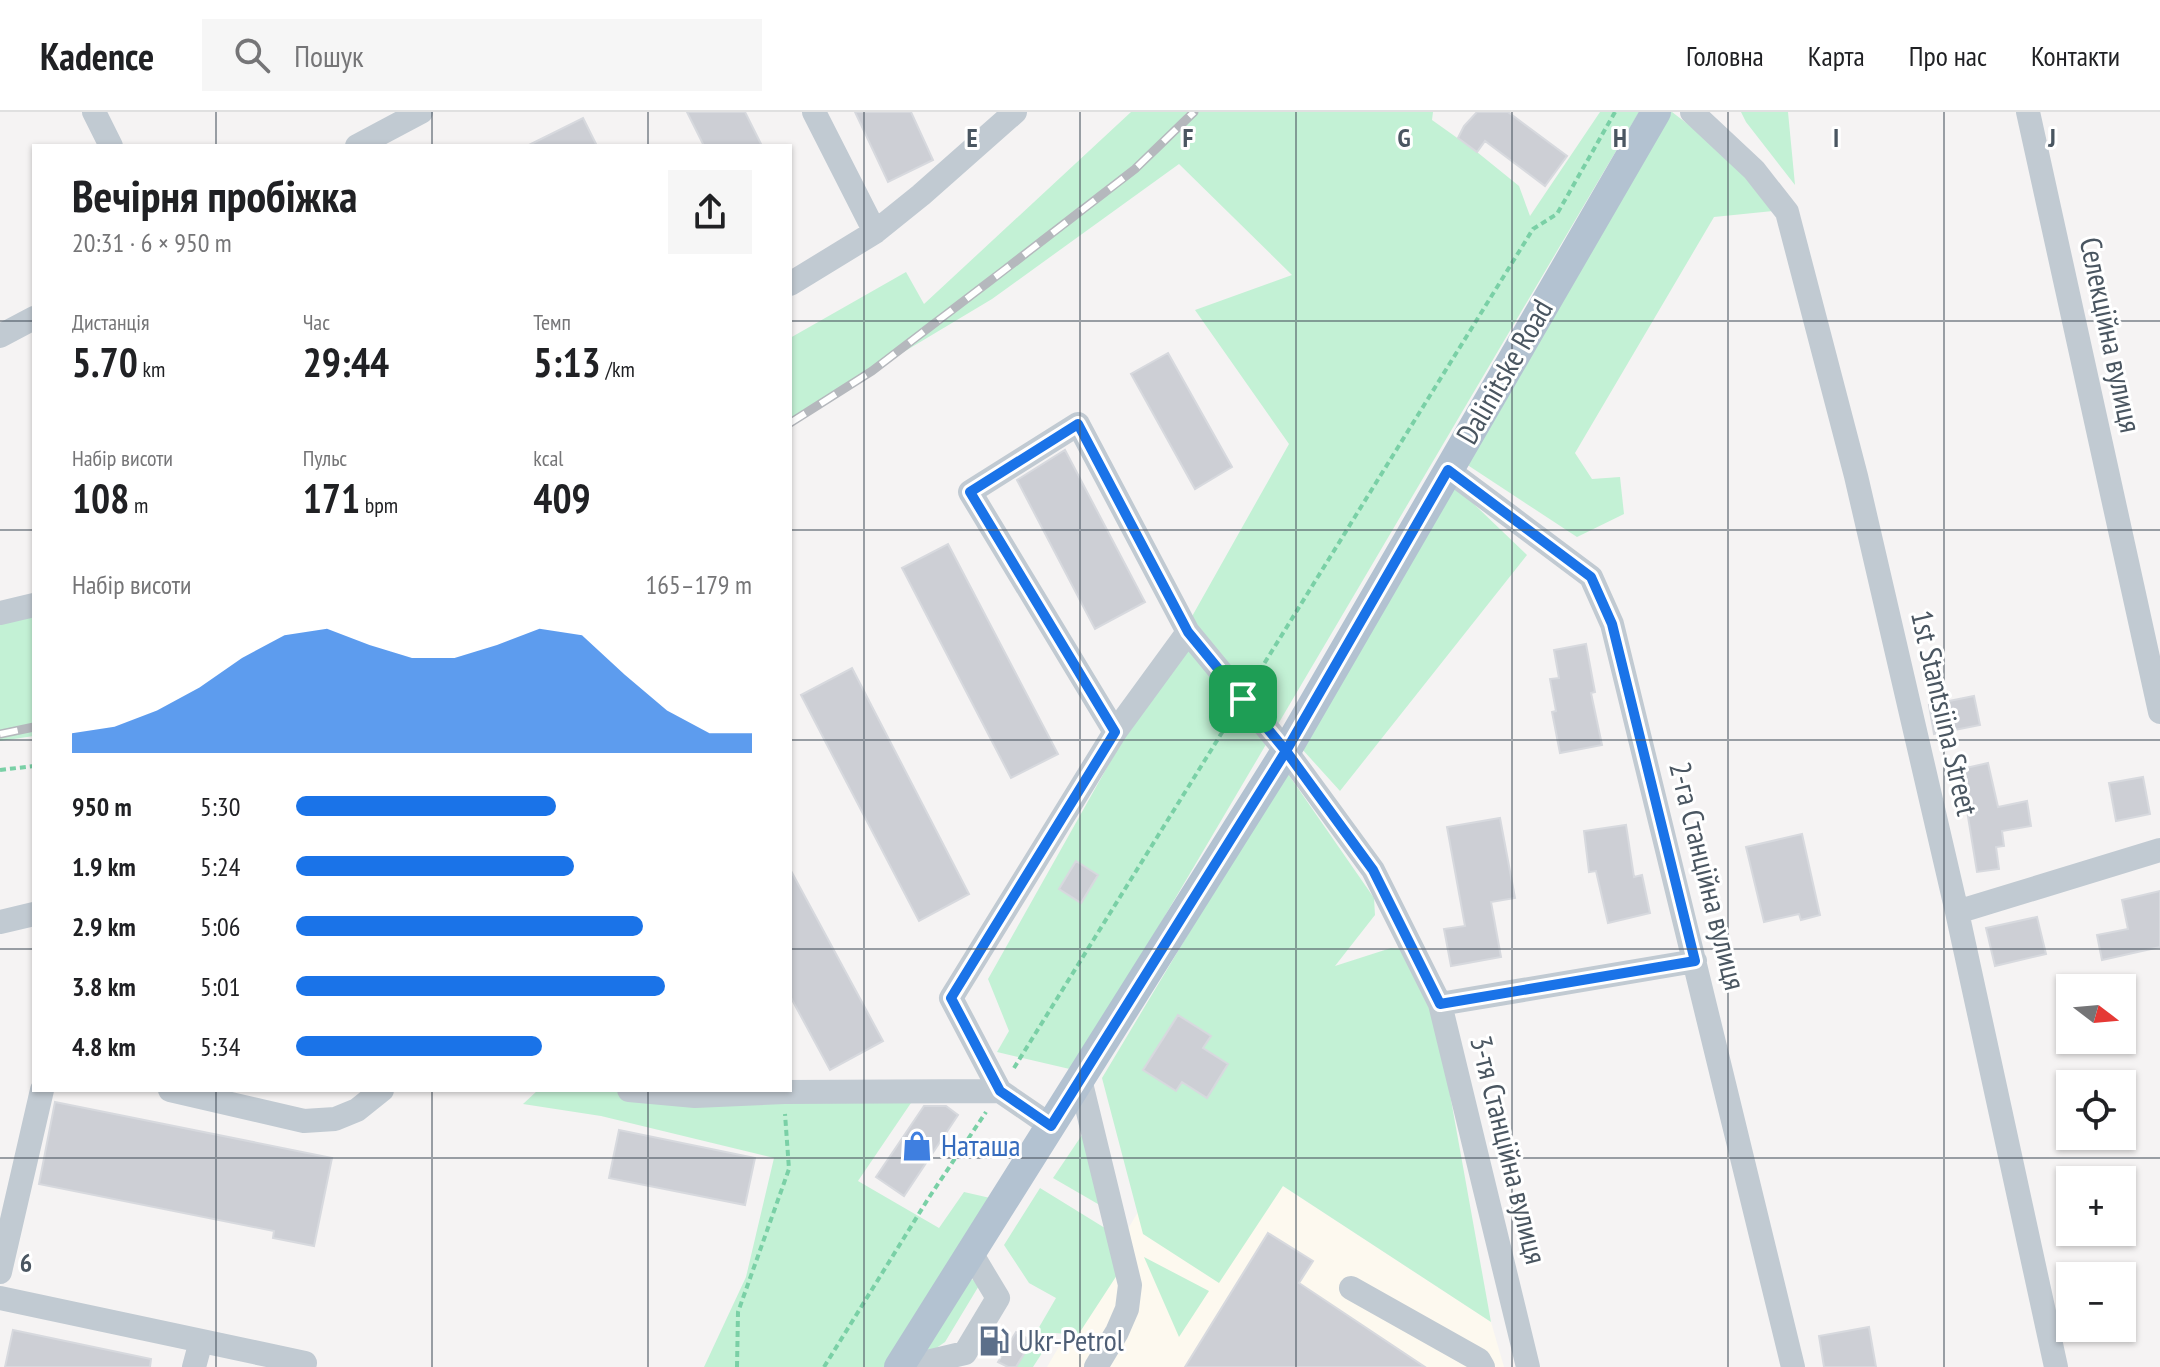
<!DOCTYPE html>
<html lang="uk">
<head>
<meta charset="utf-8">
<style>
	:root { --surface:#fff; --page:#f6f6f6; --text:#202124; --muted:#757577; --line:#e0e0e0; --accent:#1a73e8 }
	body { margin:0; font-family:"PT Sans Narrow",sans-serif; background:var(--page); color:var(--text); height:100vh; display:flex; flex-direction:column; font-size:30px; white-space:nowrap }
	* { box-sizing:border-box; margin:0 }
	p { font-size:26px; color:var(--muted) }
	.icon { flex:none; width:44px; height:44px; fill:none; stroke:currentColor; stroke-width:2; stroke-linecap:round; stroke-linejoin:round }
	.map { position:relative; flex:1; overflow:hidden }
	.drawer { position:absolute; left:32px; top:32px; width:760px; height:948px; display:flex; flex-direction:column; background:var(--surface); border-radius:0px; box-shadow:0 2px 6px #0004 }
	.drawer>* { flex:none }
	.needle { width:52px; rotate:106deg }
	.controls { position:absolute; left:2056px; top:862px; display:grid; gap:16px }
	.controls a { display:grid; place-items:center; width:80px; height:80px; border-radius:0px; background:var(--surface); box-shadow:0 2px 6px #0004; font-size:40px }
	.pin { position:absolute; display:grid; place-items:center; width:68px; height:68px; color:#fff; margin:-34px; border-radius:16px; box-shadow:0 4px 12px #0006 }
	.round { display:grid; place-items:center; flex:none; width:84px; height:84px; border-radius:0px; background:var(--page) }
	.overview { display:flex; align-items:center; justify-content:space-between; height:136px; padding:0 40px }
	h1 { font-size:44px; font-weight:800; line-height:60px }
	.metrics { display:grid; grid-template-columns:repeat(3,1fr); gap:12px; height:136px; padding:8px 40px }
	.metrics div { display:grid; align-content:center }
	.metrics b { font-size:40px; font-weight:800 }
	.metrics small { font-size:22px; font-weight:400 }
	.metrics p { font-size:22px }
	.chart { height:224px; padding:16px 40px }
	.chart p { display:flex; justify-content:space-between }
	.chart svg { width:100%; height:144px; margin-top:8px; fill:var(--accent); opacity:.7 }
	ul { padding:0 40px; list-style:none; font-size:26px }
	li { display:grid; grid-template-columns:128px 96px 1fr; align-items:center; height:60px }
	li i { height:20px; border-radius:10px; background:var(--accent) }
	header { display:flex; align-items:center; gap:48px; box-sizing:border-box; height:112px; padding:0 40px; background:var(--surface); border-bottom:2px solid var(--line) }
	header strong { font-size:38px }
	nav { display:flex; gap:44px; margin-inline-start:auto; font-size:28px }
	.search { width:560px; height:72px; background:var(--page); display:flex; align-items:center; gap:20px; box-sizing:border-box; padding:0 28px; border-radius:0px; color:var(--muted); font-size:30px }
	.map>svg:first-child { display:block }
	.commercial { fill:#fdf9ef }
	.green { fill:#c3f1d5 }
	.building { fill:#cdcfd5; stroke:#d7d9de; stroke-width:2 }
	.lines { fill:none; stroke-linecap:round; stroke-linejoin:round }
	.path { stroke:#7ad0a6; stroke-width:4; stroke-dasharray:6 4; stroke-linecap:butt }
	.minor { stroke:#c1cad2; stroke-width:24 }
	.major { stroke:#b3c2d1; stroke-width:30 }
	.rail-casing { stroke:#b5b8bd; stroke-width:9 }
	.rail { stroke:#fff; stroke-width:6; stroke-dasharray:18; stroke-linecap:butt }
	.route-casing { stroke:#fff; stroke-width:16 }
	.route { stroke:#1a73e8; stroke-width:10 }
	.grid { fill:none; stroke:#4a5661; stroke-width:2; stroke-opacity:0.55 }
	.labels { text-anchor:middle; stroke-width:6; stroke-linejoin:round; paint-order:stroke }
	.street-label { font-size:30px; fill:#4a5661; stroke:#fff }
	.shop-label { font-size:30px; fill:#366cbe; stroke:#fff; text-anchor:start }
	.service-label { font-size:30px; fill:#4e5e75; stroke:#fff; text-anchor:start }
	.grid-label { font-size:26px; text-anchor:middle; font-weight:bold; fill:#4a5661; stroke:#fff; stroke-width:6; stroke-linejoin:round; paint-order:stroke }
</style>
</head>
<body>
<header>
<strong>Kadence</strong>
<div class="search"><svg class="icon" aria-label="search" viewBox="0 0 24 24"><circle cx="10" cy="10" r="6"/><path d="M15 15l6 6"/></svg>Пошук</div>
<nav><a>Головна</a><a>Карта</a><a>Про нас</a><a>Контакти</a></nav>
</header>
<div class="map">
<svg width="2160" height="1255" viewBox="0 0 2160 1255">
	<rect width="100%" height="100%" fill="#f5f3f3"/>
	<path class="commercial" d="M 1189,1013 L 1491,1210 L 1504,1255 L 1047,1255 Z"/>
	<path class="green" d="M 1131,0 L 1433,0 L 1432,8 L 1477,40 L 1519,74 L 1530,104 L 1600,0 L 1639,0 L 1074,958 L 997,940 L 1009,919 L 988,867 L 1289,332 L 1195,198 L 1292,163 L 1179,52 L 992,187 L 790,308 L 790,226 L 906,160 L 924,192 Z
		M 1668,0 L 1672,0 L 1753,62 L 1773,99 L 1714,105 L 1575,341 L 1592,367 L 1620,365 L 1624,402 L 1577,425 L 1466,352 Z
		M 1741,0 L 1788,0 L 1795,73 L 1746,10 Z
		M 1452,371 L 1527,443 L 1340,679 L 1302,637 Z
		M 34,494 L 34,624 L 0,629 L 0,502 Z
		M 1286,659 L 1374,786 L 1375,803 L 1335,854 L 1391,836 L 1424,838 L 1491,1210 L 1283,1074 L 1219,1171 L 1143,1122 L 1102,966 Z
		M 538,978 L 605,978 L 708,994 L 915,985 L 858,1069 L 939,1116 L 964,1080 L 999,1088 L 892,1255 L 704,1255 L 746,1165 L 774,1046 L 601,1004 L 523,992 Z
		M 1088,1014 L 1110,1099 L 1053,1066 Z
		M 1040,1076 L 1113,1121 L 1119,1160 L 1078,1223 L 1055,1221 L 1033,1255 L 1016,1255 L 1056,1186 L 1029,1171 L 1004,1133 Z
		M 1144,1145 L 1209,1179 L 1179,1225 Z
		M 983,1167 L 945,1230 L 929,1241 L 920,1236 L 964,1168 Z"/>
	<path class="building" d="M 687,0 L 745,0 L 762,34 L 704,34 Z
		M 855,0 L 911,0 L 933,48 L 888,70 Z
		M 1477,0 L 1508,0 L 1567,44 L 1545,74 L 1485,29 L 1477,40 L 1458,26 L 1464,14 Z
		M 583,6 L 597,34 L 527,34 Z
		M 1168,241 L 1232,355 L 1195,377 L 1131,262 Z
		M 1065,338 L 1145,490 L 1095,517 L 1017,368 Z
		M 948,432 L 1058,642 L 1011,666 L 902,456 Z
		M 1586,532 L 1595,580 L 1591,581 L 1602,633 L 1560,641 L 1552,600 L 1556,599 L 1550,567 L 1559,566 L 1554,538 Z
		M 852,556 L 969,782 L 919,809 L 801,583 Z
		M 1974,584 L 1980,613 L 1934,622 L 1929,593 Z
		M 1988,651 L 1998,695 L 2027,689 L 2031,714 L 2002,719 L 2004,734 L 1996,735 L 1999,757 L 1977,760 L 1964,680 L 1962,680 L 1957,658 Z
		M 2143,665 L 2150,702 L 2116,709 L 2109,671 Z
		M 1500,706 L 1515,786 L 1491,790 L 1501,845 L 1451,854 L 1444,817 L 1465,814 L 1447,715 Z
		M 1626,713 L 1634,765 L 1642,763 L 1650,801 L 1608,811 L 1596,759 L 1589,760 L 1584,719 Z
		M 1802,722 L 1820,803 L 1801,808 L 1799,802 L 1764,810 L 1746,735 Z
		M 1076,749 L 1098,763 L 1081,791 L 1059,777 Z
		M 790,757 L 883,929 L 830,958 L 790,884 Z
		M 2160,779 L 2160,835 L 2102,848 L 2097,823 L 2128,817 L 2122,788 Z
		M 2037,805 L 2046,842 L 1995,854 L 1986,816 Z
		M 1178,903 L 1211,924 L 1203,936 L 1228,952 L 1207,986 L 1182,970 L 1176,979 L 1143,958 Z
		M 55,990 L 332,1046 L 314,1134 L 273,1126 L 274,1119 L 39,1072 Z
		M 924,994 L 946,994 L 958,1003 L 904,1084 L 876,1065 Z
		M 619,1018 L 755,1046 L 745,1093 L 609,1066 Z
		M 1268,1121 L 1313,1149 L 1299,1171 L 1425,1255 L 1185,1255 Z
		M 1869,1215 L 1876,1255 L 1824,1255 L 1819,1224 Z
		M 13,1218 L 151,1247 L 150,1255 L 5,1255 Z
		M 1016,1220 L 1032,1229 L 1016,1255 L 1008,1255 L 998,1250 Z"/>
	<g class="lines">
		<path class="path" d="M 1254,568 L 1533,117 L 1557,102 L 1615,0
			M 0,658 L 34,654
			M 1014,956 L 1231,606
			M 737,1255 L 738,1200 L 789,1057 L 785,1002
			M 824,1255 L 928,1087 L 986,1000"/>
		<path class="minor" d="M 94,0 L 111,34
			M 814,0 L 875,120
			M 1692,0 L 1754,58 L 1787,100 L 1856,364 L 1957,800 L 2056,1255
			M 2028,0 L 2160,600
			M 357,34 L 421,0
			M 790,172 L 875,120 L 921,83 L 1015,0
			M 0,224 L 34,206
			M 1448,358 L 1591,465 L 1612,512 L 1793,1255
			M 0,501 L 34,493
			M 1115,620 L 1188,520
			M 1957,800 L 2160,738
			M 0,810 L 34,802
			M 1440,892 L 1695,849
			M 1080,967 L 1130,1173 L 1127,1197 L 1117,1220 L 1096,1255
			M 170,978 L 304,1009 L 335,1007 L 357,998 L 382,978
			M 629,978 L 695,984 L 784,980 L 1000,979
			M 1051,1014 L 1000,979 L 951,886 L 1115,620 L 970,380 L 1078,312 L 1188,520 L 1286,639 L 1373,758 L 1440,892 L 1528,1255
			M 0,1160 L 42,978
			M 1351,1176 L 1479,1248 L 1483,1255
			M 0,1186 L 305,1251
			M 194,1255 L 201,1229
			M 906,1255 L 965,1241 L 998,1186 L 971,1141"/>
		<path class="major" d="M 899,1255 L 1286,639 L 1656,0"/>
		<g class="rail-casing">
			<path id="rail" d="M 790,311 L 872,259 L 1003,159 L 1135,57 L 1194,0
				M 0,622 L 34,615"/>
		</g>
		<use href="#rail" class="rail"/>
	</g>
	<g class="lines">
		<g class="route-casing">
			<path id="route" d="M 1243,587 L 1188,520 L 1078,312 L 970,380 L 1115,620 L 951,886 L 1000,979 L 1051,1014 L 1286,639 L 1373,758 L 1440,892 L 1695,849 L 1612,512 L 1591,465 L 1448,358 L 1286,639 L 1243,587"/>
		</g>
		<use href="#route" class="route"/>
	</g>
	<path class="grid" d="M 216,0 L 216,34M 432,0 L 432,34M 648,0 L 648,34M 864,0 L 864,1255M 1080,0 L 1080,1255M 1296,0 L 1296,1255M 1512,0 L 1512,1255M 1728,0 L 1728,1255M 1944,0 L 1944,1255M 0,209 L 34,209M 790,209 L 2160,209M 0,418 L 34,418M 790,418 L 2160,418M 0,628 L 34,628M 790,628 L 2160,628M 0,837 L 34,837M 790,837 L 2160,837M 216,978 L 216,1255M 432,978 L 432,1255M 648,978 L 648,1255M 0,1046 L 2160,1046"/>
	<defs>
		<g id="shop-bare" transform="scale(2.4)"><path d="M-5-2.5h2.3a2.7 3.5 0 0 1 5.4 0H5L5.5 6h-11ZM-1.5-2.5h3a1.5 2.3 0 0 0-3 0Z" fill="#3f7fe0" stroke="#fff" stroke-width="2.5" paint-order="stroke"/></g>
		<g id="fuel-bare" transform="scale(2.4)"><path d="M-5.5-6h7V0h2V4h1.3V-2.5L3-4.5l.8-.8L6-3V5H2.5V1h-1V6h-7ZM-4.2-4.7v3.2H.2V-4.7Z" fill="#5c6f8a" stroke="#fff" stroke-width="2.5" paint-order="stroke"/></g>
	</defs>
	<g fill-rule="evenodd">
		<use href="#shop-bare" x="917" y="1034"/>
		<use href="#fuel-bare" x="994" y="1229"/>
	</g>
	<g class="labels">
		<g class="street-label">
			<text transform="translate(2110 223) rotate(78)" y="10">Селекційна вулиця</text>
			<text transform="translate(1505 260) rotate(-60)" y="10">Dalinitske Road</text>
			<text transform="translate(1944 601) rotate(77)" y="10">1st Stantsiina Street</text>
			<text transform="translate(1707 764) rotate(76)" y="10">2-га Станційна вулиця</text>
			<text transform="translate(1508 1038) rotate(76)" y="10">3-тя Станційна вулиця</text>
		</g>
		<g class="shop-label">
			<text x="941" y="1044">Наташа</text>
		</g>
		<g class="service-label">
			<text x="1018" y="1239">Ukr-Petrol</text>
		</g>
	</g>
	<g class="grid-label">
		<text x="972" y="35">E</text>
		<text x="1188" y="35">F</text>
		<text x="1404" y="35">G</text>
		<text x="1620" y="35">H</text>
		<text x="1836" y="35">I</text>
		<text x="2052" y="35">J</text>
		<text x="26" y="1160">6</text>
	</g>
</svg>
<div class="controls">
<a><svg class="needle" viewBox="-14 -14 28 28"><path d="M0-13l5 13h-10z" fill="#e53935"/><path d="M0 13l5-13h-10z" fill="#757577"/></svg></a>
<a><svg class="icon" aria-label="locate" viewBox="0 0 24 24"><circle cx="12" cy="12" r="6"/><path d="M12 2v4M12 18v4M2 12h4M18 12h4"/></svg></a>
<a>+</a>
<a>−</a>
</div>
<div class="pin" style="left:1243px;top:587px;background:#1e9e55"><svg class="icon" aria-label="arrive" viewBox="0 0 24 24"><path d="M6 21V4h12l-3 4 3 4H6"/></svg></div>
<section class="drawer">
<div class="overview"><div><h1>Вечірня пробіжка</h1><p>20:31 · 6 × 950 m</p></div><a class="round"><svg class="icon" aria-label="share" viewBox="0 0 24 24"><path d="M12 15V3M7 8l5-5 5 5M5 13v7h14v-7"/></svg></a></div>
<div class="metrics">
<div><p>Дистанція</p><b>5.70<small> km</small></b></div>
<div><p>Час</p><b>29:44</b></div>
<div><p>Темп</p><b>5:13<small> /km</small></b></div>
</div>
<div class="metrics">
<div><p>Набір висоти</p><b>108<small> m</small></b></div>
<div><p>Пульс</p><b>171<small> bpm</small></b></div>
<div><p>kcal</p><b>409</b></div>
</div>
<div class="chart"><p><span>Набір висоти</span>165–179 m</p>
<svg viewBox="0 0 160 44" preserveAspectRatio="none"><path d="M0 44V38L10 36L20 31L30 24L40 15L50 8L60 6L70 11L80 15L90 15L100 11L110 6L120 8L130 20L140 31L150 38L160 38V44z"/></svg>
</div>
<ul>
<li><b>950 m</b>5:30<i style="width:57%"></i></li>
<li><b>1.9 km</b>5:24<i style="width:61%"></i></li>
<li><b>2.9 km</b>5:06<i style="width:76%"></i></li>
<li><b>3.8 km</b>5:01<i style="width:81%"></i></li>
<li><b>4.8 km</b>5:34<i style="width:54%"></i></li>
</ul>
</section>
</div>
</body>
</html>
